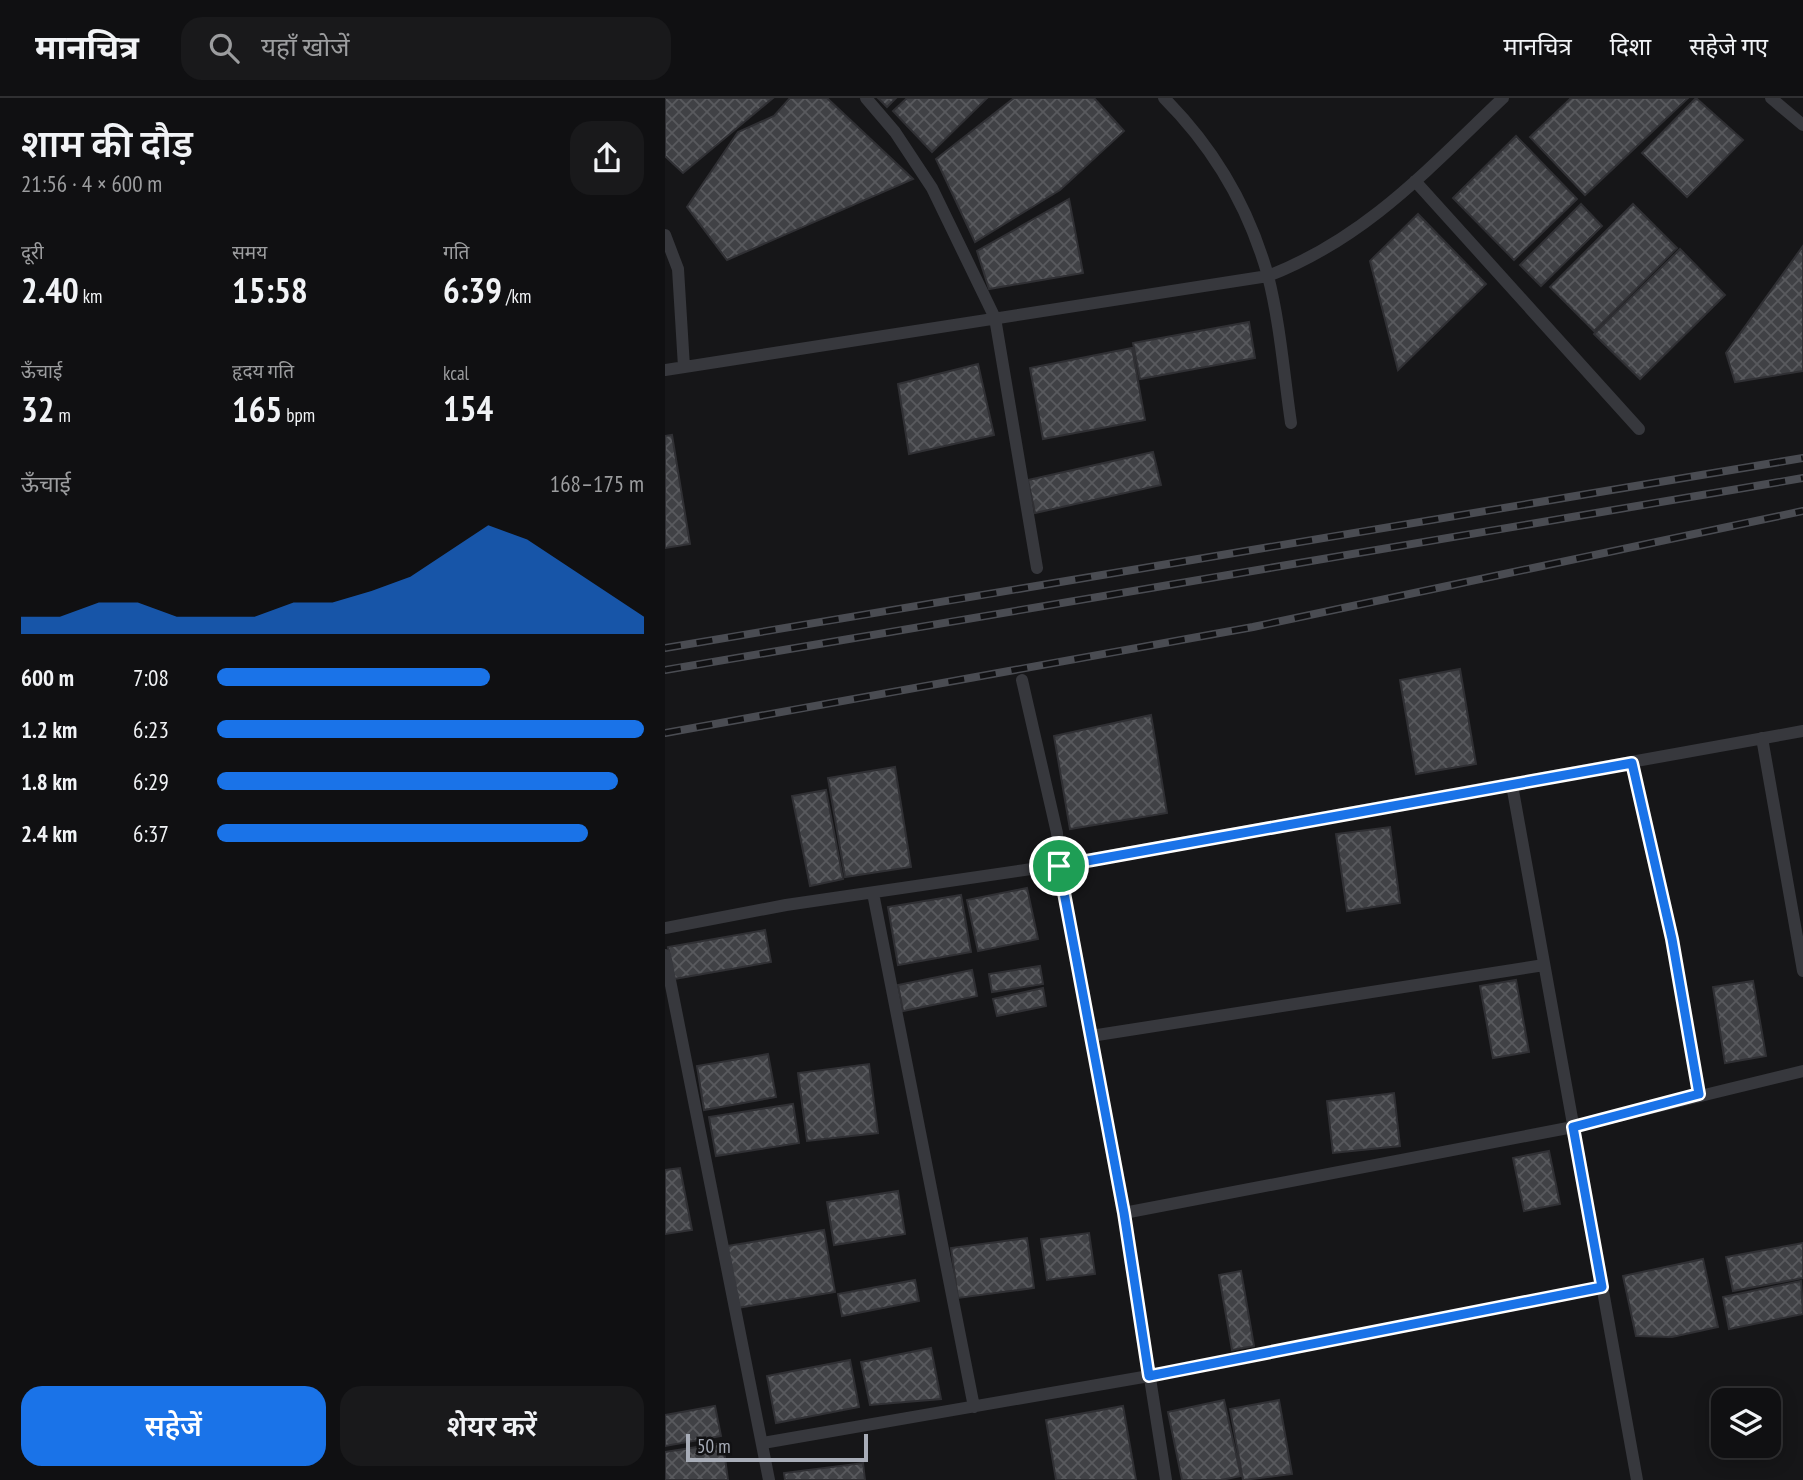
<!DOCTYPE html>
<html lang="hi">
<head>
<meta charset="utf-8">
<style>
	:root { --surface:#101012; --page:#19191b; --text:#f1f3f6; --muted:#9c9d9f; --line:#303032; --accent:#1a73e8 }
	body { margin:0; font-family:"PT Sans Narrow","Noto Sans Devanagari",sans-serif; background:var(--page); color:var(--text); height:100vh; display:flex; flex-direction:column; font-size:26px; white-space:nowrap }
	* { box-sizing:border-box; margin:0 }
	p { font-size:23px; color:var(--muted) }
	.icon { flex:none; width:38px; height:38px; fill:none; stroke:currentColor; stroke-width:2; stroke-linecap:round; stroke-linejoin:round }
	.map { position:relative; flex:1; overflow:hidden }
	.panel { display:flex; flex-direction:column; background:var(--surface); width:665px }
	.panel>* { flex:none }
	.fabs { position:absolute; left:1046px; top:1290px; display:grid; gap:14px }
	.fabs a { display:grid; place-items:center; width:70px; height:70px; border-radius:14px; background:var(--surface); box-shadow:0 4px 18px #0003,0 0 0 2px var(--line); font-size:35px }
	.scale { position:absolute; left:21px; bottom:18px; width:182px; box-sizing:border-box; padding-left:7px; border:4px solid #a8adb8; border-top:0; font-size:19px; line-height:24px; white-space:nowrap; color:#a8adb8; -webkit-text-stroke:5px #111113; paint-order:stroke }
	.pin { position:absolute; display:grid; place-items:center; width:60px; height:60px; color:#fff; margin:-30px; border:4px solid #fff; border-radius:50%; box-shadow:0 2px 7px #0007 }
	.round { display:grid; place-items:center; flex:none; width:74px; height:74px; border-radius:21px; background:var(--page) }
	.overview { display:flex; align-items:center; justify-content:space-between; height:119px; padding:0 21px }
	h1 { font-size:38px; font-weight:600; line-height:52px }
	.figures { display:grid; grid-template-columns:repeat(3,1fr); gap:10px; height:119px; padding:7px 21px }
	.figures div { display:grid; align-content:center }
	.figures b { font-size:35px; font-weight:600 }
	.figures small { font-size:19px; font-weight:400 }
	.figures p { font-size:19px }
	.chart { height:196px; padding:14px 21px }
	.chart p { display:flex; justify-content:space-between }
	.chart svg { width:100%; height:126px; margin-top:7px; fill:var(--accent); opacity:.7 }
	.action { display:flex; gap:14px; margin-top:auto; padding:14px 21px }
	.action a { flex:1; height:80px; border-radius:21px; background:var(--accent); color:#fff; font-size:28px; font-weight:600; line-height:80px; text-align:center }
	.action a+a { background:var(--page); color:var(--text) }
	ul { padding:0 21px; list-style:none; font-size:23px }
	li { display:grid; grid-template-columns:112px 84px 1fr; align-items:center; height:52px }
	li i { height:18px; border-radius:9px; background:var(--accent) }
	header { display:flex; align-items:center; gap:42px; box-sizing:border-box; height:98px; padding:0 35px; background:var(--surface); border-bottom:2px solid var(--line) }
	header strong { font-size:33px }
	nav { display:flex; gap:38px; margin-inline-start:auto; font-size:24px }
	.search { width:490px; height:63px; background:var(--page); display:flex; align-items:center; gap:18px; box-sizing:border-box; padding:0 24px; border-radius:21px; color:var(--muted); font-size:26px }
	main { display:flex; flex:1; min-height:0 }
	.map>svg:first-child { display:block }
	.building { fill:url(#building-cross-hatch); stroke:#303034; stroke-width:2 }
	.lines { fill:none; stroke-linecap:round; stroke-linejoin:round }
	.lane { stroke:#37383d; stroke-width:12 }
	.rail-casing { stroke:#4a4c52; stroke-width:8 }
	.rail { stroke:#111113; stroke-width:5; stroke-dasharray:16; stroke-linecap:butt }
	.route-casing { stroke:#fff; stroke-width:14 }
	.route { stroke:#1a73e8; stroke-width:9 }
</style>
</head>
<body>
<header>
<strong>मानचित्र</strong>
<div class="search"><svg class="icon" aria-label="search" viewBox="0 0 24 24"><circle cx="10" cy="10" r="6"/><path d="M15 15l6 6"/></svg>यहाँ खोजें</div>
<nav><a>मानचित्र</a><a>दिशा</a><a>सहेजे गए</a></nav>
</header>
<main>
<section class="panel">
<div class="overview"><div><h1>शाम की दौड़</h1><p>21:56 · 4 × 600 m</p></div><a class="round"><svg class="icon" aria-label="share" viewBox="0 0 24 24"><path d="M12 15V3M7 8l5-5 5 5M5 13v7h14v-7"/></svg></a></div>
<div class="figures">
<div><p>दूरी</p><b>2.40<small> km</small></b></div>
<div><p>समय</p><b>15:58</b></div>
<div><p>गति</p><b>6:39<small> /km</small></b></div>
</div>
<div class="figures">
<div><p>ऊँचाई</p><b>32<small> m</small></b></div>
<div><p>हृदय गति</p><b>165<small> bpm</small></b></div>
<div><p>kcal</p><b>154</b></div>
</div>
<div class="chart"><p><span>ऊँचाई</span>168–175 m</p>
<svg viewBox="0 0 160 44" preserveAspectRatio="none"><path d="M0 44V38L10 38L20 33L30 33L40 38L50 38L60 38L70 33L80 33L90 29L100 24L110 15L120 6L130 11L140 20L150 29L160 38V44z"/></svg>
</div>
<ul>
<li><b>600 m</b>7:08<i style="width:64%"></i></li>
<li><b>1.2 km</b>6:23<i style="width:100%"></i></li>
<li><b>1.8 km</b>6:29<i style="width:94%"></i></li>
<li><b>2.4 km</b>6:37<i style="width:87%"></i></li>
</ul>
<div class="action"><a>सहेजें</a><a>शेयर करें</a></div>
</section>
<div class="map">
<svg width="1138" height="1382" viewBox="0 0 1138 1382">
	<defs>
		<pattern id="building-cross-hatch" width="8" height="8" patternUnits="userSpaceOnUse" patternTransform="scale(1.75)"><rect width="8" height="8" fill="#404145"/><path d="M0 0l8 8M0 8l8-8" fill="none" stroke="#595a5e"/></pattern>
	</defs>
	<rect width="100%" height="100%" fill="#161618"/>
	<path class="building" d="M 0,0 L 108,0 L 18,75 L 0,58 Z
		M 125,0 L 162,0 L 248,81 L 62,162 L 22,109 L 73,34 L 109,18 Z
		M 213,0 L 231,0 L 222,9 Z
		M 242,0 L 322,0 L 267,54 L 228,13 Z
		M 349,0 L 429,0 L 459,33 L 395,92 L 310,144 L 271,61 Z
		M 906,0 L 1023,0 L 920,97 L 865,39 Z
		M 1031,0 L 1078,42 L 1022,99 L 977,55 Z
		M 851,38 L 912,101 L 849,162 L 788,100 Z
		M 404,101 L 418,175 L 324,191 L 312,153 Z
		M 916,106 L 937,128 L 876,188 L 855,167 Z
		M 968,106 L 1012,150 L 929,233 L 885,189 Z
		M 753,116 L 821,186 L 733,272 L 705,163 Z
		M 1138,148 L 1138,273 L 1070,284 L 1061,255 Z
		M 1015,151 L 1060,197 L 975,281 L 929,236 Z
		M 584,224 L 590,260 L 475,281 L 468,245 Z
		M 467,250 L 480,322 L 378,341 L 365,270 Z
		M 313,266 L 329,337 L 244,356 L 233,286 Z
		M 7,337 L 25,446 L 0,450 L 0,338 Z
		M 488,354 L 496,387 L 370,415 L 363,382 Z
		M 795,571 L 811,666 L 751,676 L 735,582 Z
		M 486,617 L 502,715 L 405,731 L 389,638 Z
		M 230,669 L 246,769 L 180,779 L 163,680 Z
		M 161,692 L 178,781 L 145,788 L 127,698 Z
		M 725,729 L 735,805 L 682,813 L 671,736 Z
		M 362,790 L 373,841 L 313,853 L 302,802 Z
		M 296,797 L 306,854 L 233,867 L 223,809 Z
		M 100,832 L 106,864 L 9,881 L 3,849 Z
		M 375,868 L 378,886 L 327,894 L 324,876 Z
		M 307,872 L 312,898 L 238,913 L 233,887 Z
		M 851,882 L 864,954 L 828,960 L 815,888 Z
		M 1088,883 L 1101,958 L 1060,965 L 1048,889 Z
		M 378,890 L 381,908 L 332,918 L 328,901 Z
		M 103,956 L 111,999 L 39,1012 L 32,968 Z
		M 204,966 L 213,1035 L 142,1043 L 133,975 Z
		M 729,995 L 735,1048 L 668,1055 L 662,1003 Z
		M 128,1006 L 134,1045 L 51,1058 L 44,1019 Z
		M 884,1053 L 895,1106 L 859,1113 L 848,1060 Z
		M 15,1070 L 27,1132 L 0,1136 L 0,1072 Z
		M 233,1093 L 240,1136 L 169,1147 L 162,1104 Z
		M 159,1132 L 170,1194 L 72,1210 L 62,1148 Z
		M 424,1135 L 430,1176 L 382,1182 L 376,1141 Z
		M 362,1140 L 369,1190 L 293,1200 L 286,1150 Z
		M 1138,1145 L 1138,1180 L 1068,1193 L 1061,1159 Z
		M 1038,1161 L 1053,1229 L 1007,1239 L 971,1238 L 958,1178 Z
		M 576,1173 L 589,1248 L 567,1252 L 554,1177 Z
		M 250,1182 L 254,1203 L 177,1218 L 173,1196 Z
		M 1136,1183 L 1138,1216 L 1064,1231 L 1058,1199 Z
		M 266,1250 L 276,1301 L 205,1307 L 196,1264 Z
		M 185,1262 L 194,1309 L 111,1325 L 102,1278 Z
		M 559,1302 L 576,1378 L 556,1382 L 517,1382 L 503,1314 Z
		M 614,1302 L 627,1376 L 578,1382 L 565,1311 Z
		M 50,1308 L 56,1338 L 0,1348 L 0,1317 Z
		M 458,1308 L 471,1382 L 391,1382 L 381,1322 Z
		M 58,1345 L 63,1382 L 0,1382 L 0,1354 Z
		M 198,1365 L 200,1382 L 120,1382 L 119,1375 Z"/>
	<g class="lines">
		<path class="lane" d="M 201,0 L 230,34 L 267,90 L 330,220 L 372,470
			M 499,0 C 548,49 584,110 603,178 C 615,225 619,277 626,325
			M 1106,0 L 1138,27
			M 750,83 L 974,331
			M 0,137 L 13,171 L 19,269
			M 0,272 L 603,178 C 701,140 763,71 838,0
			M 357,582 L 392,735 L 394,767 L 459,1115 L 501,1382
			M 1097,640 L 1138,873
			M 967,665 L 1007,841 L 1034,996
			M 847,687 L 972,1382
			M 208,795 L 309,1309
			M 0,830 L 121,807 L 394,767 L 1138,633
			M 0,857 L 104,1382
			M 426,938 L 879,867
			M 459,1115 L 908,1029 L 1138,973
			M 98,1345 L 484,1278 L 937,1189"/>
		<g class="rail-casing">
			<path id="rail" d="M 0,550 L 1138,360
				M 0,572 L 1138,380
				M 0,635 L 588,529 L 1138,413"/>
		</g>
		<use href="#rail" class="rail"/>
	</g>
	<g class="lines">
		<g class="route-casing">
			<path id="route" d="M 967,665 L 1007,841 L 1034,996 L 908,1029 L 937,1189 L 484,1278 L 459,1115 L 394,768 Z"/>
		</g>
		<use href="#route" class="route"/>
	</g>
</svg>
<div class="fabs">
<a><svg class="icon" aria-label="layers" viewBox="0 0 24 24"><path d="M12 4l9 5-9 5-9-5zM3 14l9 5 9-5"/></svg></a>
</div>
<div class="scale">50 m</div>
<div class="pin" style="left:394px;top:768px;background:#1e9e55"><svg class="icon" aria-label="arrive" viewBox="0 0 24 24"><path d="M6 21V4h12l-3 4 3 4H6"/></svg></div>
</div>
</main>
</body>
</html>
